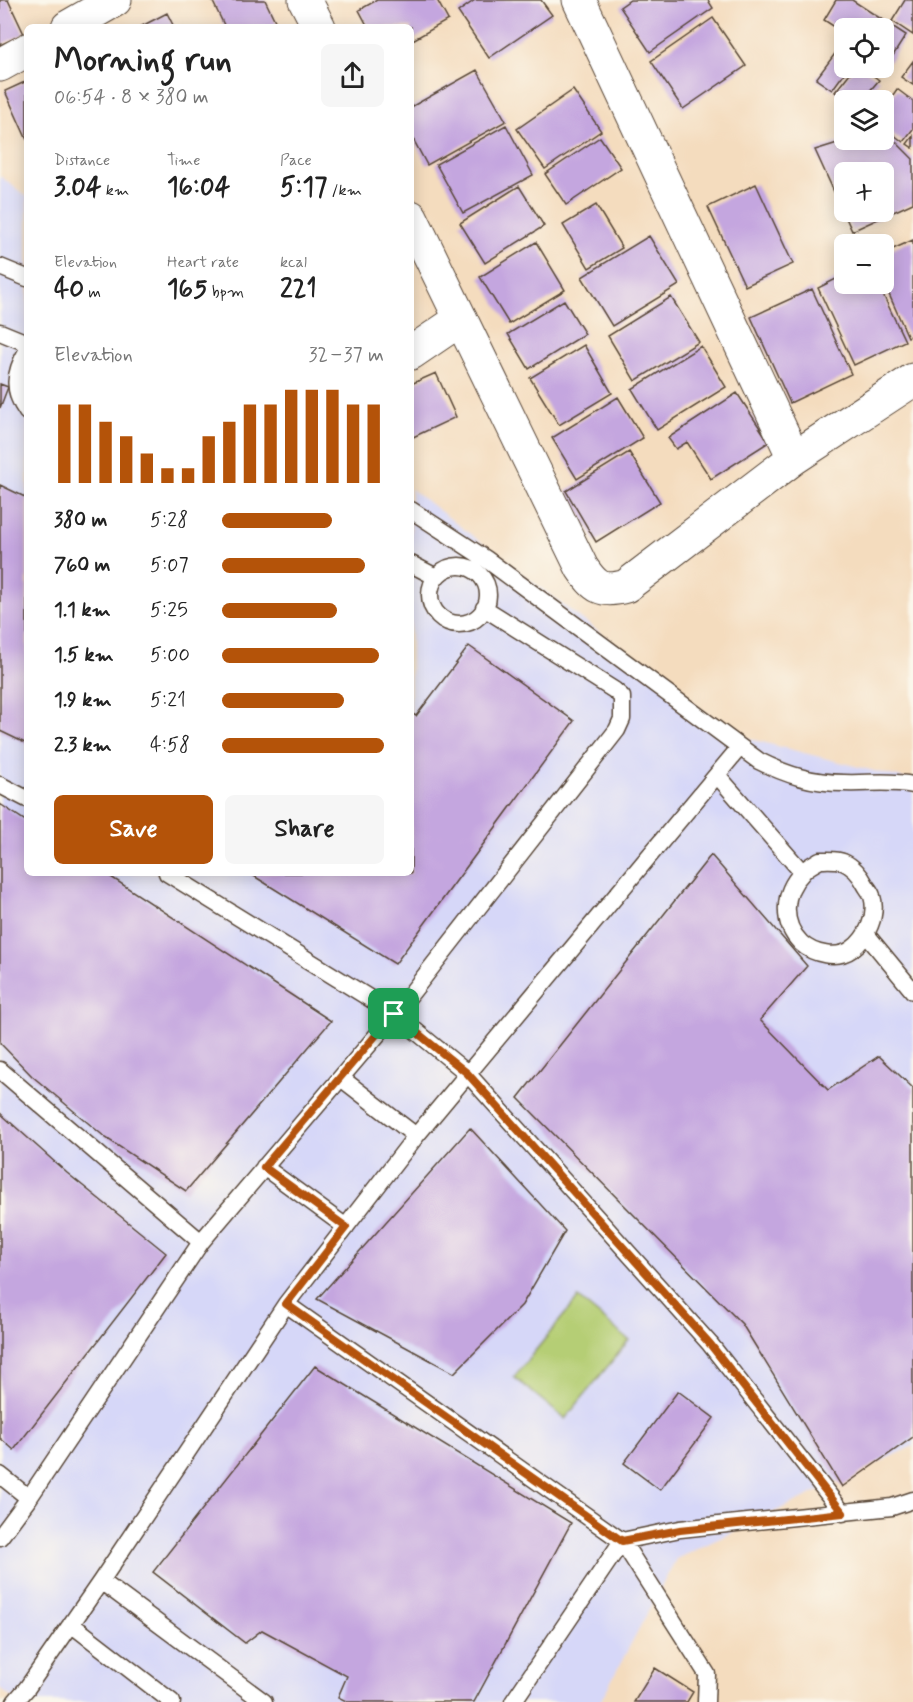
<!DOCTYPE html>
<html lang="en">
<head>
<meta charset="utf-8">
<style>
	:root { --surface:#fff; --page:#f6f6f6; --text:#222; --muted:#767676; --accent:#b45309 }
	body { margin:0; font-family:Mynerve,sans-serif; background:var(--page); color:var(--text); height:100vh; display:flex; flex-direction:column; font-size:22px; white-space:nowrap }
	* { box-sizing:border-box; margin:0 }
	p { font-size:20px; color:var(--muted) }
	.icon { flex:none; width:33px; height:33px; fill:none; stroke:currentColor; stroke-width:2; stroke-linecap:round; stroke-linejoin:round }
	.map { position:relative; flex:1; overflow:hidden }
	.side { position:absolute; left:24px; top:24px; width:390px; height:852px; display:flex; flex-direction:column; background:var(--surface); border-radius:9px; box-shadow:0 3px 15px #0003 }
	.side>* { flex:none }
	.fabs { position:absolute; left:834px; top:18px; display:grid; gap:12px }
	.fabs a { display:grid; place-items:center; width:60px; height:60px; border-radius:9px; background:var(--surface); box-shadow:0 3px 15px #0003; font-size:30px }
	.pin { position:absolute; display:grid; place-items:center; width:51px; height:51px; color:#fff; margin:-26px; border-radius:12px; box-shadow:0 3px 9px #0006 }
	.round { display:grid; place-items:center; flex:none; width:63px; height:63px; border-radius:9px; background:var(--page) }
	.headline { display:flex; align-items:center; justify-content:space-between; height:102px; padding:0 30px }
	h1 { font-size:33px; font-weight:700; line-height:45px }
	.stats { display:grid; grid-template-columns:repeat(3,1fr); gap:9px; height:102px; padding:6px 30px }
	.stats div { display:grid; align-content:center }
	.stats b { font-size:26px; font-weight:700 }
	.stats small { font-size:16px; font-weight:400 }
	.stats p { font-size:16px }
	.chart { height:168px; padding:12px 30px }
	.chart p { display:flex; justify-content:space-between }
	.chart svg { width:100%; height:108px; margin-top:6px; stroke:var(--accent); stroke-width:6 }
	.button { display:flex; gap:12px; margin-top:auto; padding:12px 30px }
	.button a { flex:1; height:69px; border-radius:9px; background:var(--accent); color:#fff; font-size:24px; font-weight:700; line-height:69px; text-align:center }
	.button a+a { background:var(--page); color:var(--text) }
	ul { padding:0 30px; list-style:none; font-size:20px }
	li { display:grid; grid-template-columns:96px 72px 1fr; align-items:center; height:45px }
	li i { height:15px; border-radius:8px; background:var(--accent) }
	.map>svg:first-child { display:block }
	.built { fill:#d6d7f8 }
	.green { fill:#b5ce74; stroke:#787c49; stroke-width:1.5 }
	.building { fill:#c4a6df; fill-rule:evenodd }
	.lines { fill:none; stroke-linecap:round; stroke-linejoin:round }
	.lane-casing { stroke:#574536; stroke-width:19 }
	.street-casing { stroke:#574536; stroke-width:35 }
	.lane { stroke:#fff; stroke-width:16 }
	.street { stroke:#fff; stroke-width:33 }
	.route-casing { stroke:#fff; stroke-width:12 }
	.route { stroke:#b45309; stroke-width:8 }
</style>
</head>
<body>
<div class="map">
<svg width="913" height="1702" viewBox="0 0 913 1702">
	<rect width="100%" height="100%" fill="#fbf7ec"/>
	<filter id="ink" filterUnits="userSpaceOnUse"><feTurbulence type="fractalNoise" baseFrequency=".0167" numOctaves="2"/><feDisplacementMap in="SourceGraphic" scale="12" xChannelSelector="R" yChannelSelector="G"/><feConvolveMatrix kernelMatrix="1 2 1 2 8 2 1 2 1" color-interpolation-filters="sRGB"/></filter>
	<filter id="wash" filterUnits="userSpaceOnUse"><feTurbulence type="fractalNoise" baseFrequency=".008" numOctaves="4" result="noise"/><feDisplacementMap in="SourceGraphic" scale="24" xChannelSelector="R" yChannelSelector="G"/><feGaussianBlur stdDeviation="1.35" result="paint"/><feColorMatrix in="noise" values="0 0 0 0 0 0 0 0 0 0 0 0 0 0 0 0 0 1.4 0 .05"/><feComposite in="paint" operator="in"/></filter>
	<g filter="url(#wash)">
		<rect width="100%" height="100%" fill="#f4dcbe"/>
		<path class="built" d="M 0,176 L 27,197 L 27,873 L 411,873 L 411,489 L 734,735 L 913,781 L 913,1446 L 676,1559 L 600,1702 L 17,1702 L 0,1688 Z"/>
		<path class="green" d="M 578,1298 L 629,1340 L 565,1419 L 514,1377 Z"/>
		<g id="blocks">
			<path class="building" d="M 0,0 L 8,0 L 24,34 L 0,45 Z
				M 212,0 L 265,0 L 278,27 L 225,27 Z
				M 377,0 L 437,0 L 448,20 L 411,41 L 411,27 L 368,27 L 359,10 Z
				M 475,0 L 541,0 L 552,15 L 489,58 L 458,12 Z
				M 630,0 L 708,0 L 713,8 L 650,52 L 620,7 Z
				M 836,0 L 852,0 L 906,35 L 889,62 L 884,58 L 884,28 L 844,28 L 844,33 L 824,20 Z
				M 905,0 L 913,0 L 913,35 L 892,21 Z
				M 167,13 L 174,27 L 140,27 Z
				M 713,18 L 746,66 L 683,109 L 651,61 Z
				M 837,51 L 844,56 L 844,68 L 848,68 L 832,90 L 816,79 Z
				M 913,61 L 913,85 L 901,77 Z
				M 854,68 L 863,68 L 879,80 L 862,100 L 845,100 L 835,92 Z
				M 477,70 L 506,121 L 427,165 L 411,135 L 411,107 Z
				M 27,81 L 27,140 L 5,91 Z
				M 897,89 L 913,101 L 913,129 L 903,142 L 884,127 L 884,108 Z
				M 573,90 L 601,131 L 545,169 L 517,129 Z
				M 506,125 L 533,175 L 463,213 L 436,164 Z
				M 884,130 L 913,159 L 913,203 L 852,231 L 815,150 L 847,140 L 884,140 ZM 844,172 L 884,172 L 884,212 L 844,212 Z
				M 913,136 L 913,148 L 907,144 Z
				M 600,137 L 621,168 L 566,205 L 545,174 Z
				M 756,184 L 793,264 L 745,286 L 708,207 Z
				M 519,186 L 544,226 L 485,263 L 460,223 Z
				M 596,205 L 622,248 L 589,268 L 563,225 Z
				M 649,236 L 679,285 L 612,326 L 582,277 Z
				M 913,240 L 913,335 L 908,337 L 884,283 L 884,253 Z
				M 536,242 L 565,290 L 509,324 L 480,277 Z
				M 844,275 L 844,284 L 878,284 L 905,341 L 854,365 L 818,288 Z
				M 812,289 L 851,374 L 790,403 L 751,317 Z
				M 671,297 L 699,342 L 635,381 L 608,336 Z
				M 564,300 L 585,334 L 529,369 L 508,334 Z
				M 584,345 L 612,393 L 559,425 L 530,378 Z
				M 701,346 L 726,387 L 657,430 L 632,389 Z
				M 436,373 L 456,417 L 411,438 L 411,384 Z
				M 0,384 L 8,387 L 0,408 Z
				M 737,393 L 769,442 L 711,479 L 687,442 L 676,449 L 668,438 Z
				M 618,397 L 643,438 L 577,479 L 552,438 Z
				M 629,452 L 660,502 L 596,542 L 566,491 Z
				M 0,485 L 27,498 L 27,744 L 0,731 Z
				M 469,646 L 574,721 L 395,964 L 249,873 L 411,873 L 411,713 L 416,716 Z
				M 0,804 L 27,822 L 27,873 L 105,873 L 331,1021 L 186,1191 L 106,1138 L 32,1076 L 0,1043 Z
				M 711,855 L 807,966 L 760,1020 L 828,1090 L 879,1056 L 913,1088 L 913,1437 L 842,1487 L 742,1324 L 518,1098 Z
				M 0,1113 L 67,1173 L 166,1253 L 14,1450 L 0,1438 Z
				M 470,1128 L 565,1231 L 522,1305 L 454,1373 L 317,1299 Z
				M 315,1366 L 571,1523 L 474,1702 L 348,1702 L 338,1697 L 347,1676 L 262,1630 L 245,1643 L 153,1572 Z
				M 678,1391 L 714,1418 L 660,1490 L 624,1463 Z
				M 655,1668 L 693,1692 L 687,1702 L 634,1702 Z"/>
		</g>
	</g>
	<g filter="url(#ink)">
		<use href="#blocks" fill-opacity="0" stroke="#574536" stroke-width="1.5"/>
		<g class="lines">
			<g class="lane-casing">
				<path id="lane" d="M 0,267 L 27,278
					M 0,332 L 27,343
					M 27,351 C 14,373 12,391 27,412
					M 411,510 L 486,559 L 759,761 C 787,775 812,783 844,783 C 868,784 889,780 913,785
					M 411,564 L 436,577
					M430 595a29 29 0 1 1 58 0a29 29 0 1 1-58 0Z
					M 717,775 L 802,872
					M 0,785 L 27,799
					M 820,860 C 827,860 837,859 843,862 C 853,866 861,876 865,884 C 867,888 871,892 872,896 C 878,915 867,938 852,949 C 837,960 813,954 801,943 C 781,923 783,892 802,873 C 806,867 814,864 820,860 Z
					M 167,873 L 395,1014 L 467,1073 L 710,1344 L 843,1513
					M 866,934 L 913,991
					M 0,1070 L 201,1242
					M 341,1078 L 416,1136
					M 264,1167 L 346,1227
					M 286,1304 L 622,1541 L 707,1674 L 706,1702
					M 0,1475 L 29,1498 L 0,1537
					M 29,1498 L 201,1242 L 395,1014 L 617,730 L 622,719 L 622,697 L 614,690 L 484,608
					M 101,1581 L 264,1702
					M 71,1624 L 172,1702
					M 15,1702 L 27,1688 L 101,1581 L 286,1304 L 416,1136 L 740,747
					M 513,1702 L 622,1541 L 680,1529 L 892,1507 L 913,1500"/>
			</g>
			<g class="street-casing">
				<path id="street" d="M 305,0 L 319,27
					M 579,0 L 794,458
					M 68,27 L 115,0
					M 0,65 L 27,50
					M 411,217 L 582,568 C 595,587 602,593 626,586 L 794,458 L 913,380
					M 411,353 L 461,319"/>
			</g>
			<use href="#lane" class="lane"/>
			<use href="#street" class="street"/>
		</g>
	</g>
	<g class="lines" filter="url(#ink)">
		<g class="route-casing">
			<path id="route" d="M 394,1014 L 467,1073 L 710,1344 L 843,1513 L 680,1530 L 622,1541 L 286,1304 L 346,1227 L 264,1167 Z"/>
		</g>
		<use href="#route" class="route"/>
	</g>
</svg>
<div class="fabs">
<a><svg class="icon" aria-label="locate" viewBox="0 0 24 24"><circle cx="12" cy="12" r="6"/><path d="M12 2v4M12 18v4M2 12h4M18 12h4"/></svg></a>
<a><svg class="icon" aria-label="layers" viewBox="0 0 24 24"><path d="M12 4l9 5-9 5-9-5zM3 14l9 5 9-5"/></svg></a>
<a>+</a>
<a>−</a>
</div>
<div class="pin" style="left:394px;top:1014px;background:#1e9e55"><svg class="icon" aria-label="arrive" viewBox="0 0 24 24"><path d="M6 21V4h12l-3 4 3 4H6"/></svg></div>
<section class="side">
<div class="headline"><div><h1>Morning run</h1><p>06:54 · 8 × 380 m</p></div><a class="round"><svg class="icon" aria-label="share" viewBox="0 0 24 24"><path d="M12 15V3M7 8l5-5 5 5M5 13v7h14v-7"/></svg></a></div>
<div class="stats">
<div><p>Distance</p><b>3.04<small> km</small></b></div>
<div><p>Time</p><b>16:04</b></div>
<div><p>Pace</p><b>5:17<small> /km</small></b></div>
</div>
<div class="stats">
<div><p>Elevation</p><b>40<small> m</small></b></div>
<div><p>Heart rate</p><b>165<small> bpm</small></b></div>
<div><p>kcal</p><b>221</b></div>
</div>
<div class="chart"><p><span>Elevation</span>32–37 m</p>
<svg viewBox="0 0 160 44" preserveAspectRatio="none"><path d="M5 44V12M15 44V12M25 44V19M35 44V25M45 44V32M55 44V38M65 44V38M75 44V25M85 44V19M95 44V12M105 44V12M115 44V6M125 44V6M135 44V6M145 44V12M155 44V12"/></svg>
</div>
<ul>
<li><b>380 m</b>5:28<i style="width:68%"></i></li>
<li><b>760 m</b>5:07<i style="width:88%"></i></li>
<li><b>1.1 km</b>5:25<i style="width:71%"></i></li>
<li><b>1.5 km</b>5:00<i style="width:97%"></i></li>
<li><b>1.9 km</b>5:21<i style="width:75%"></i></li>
<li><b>2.3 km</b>4:58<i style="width:100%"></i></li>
</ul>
<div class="button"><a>Save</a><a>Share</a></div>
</section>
</div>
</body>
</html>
